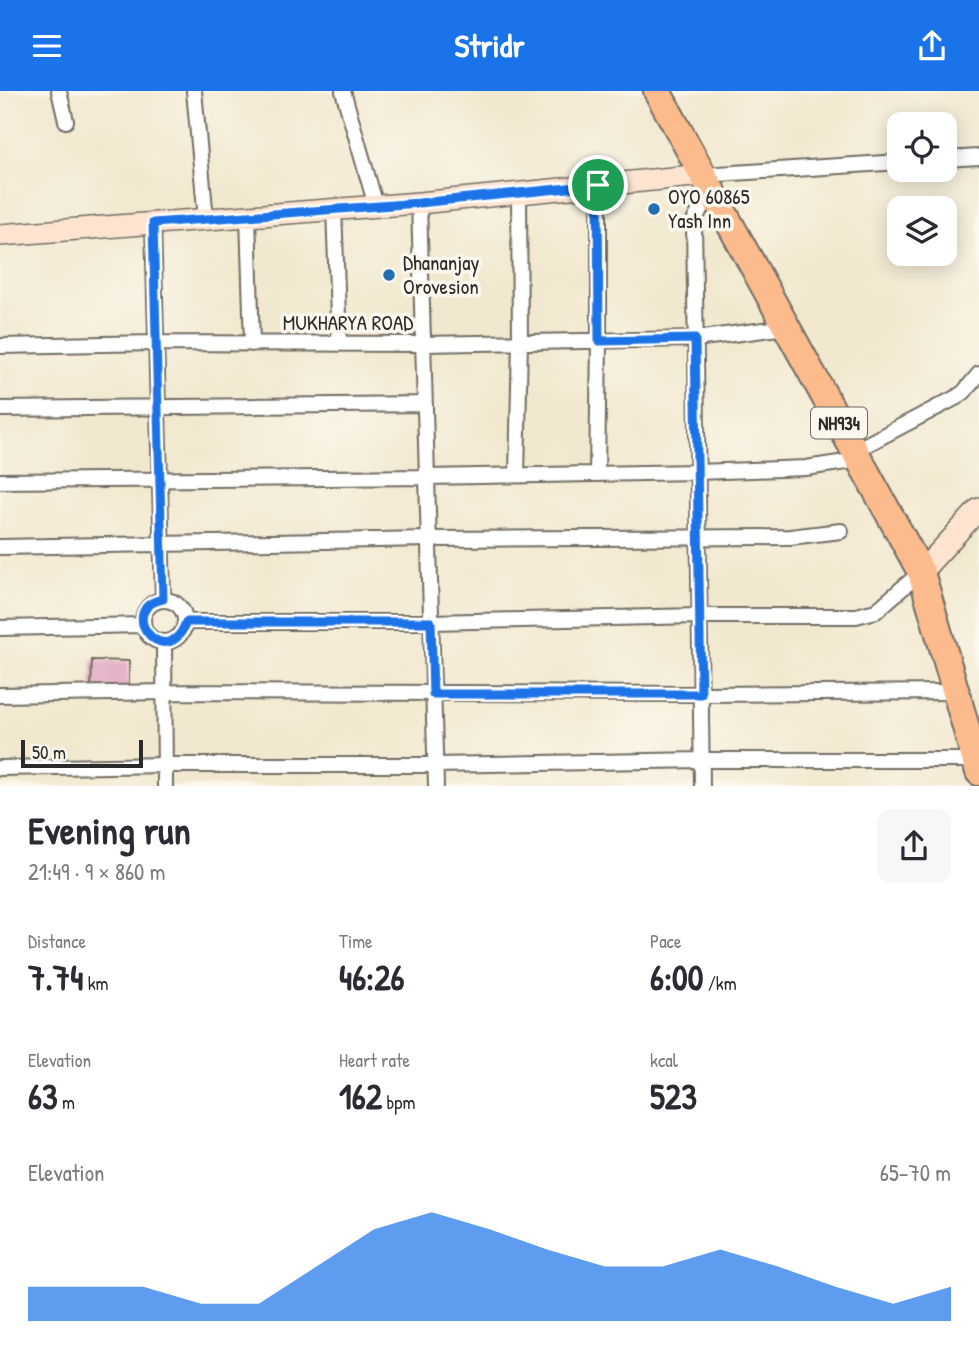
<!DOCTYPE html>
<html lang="en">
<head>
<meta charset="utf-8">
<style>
	:root { --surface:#fff; --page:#f7f7f7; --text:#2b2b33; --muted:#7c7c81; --accent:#1a73e8 }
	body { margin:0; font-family:"Patrick Hand",sans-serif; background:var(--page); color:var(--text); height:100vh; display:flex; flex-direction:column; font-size:26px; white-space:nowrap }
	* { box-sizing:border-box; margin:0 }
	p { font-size:23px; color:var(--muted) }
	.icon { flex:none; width:38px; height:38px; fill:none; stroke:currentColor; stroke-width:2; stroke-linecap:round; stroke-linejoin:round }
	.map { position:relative; height:695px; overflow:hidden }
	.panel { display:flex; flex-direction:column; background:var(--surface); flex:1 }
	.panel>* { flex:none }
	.tools { position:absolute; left:887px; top:21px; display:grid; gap:14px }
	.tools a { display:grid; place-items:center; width:70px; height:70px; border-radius:14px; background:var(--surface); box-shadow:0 4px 18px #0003; font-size:35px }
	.scale { position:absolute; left:21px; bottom:18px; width:122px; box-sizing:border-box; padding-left:7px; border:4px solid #2b2b2b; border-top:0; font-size:19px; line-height:24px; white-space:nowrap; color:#2b2b2b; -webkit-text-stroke:5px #fbf7ec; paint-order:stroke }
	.pin { position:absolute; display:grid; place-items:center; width:60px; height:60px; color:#fff; margin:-30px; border:4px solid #fff; border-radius:50%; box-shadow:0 2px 7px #0007 }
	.round { display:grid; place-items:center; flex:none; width:74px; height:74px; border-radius:14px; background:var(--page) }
	.overview { display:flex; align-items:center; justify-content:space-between; height:119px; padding:0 28px }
	h1 { font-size:38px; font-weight:700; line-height:52px }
	.stats { display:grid; grid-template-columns:repeat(3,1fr); gap:10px; height:119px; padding:7px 28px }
	.stats div { display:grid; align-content:center }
	.stats b { font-size:35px; font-weight:700 }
	.stats small { font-size:19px; font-weight:400 }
	.stats p { font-size:19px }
	.chart { height:196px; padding:14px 28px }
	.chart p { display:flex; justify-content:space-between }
	.chart svg { width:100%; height:126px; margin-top:7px; fill:var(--accent); opacity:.7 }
	header { display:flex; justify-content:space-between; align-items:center; height:91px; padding:0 28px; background:var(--accent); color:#fff; font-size:32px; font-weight:700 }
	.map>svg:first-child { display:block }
	.building { fill:#e2a8c2 }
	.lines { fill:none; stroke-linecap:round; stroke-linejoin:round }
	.street-casing { stroke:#716d64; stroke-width:18 }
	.secondary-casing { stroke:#716d64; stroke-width:24 }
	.highway-casing { stroke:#716d64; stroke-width:30 }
	.street { stroke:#fff; stroke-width:14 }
	.secondary { stroke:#fde4d1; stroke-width:21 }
	.highway { stroke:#fbbb8d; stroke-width:26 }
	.route-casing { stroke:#fff; stroke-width:14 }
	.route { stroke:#1a73e8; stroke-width:9 }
	.poi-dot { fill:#1f6fb2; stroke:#fbf7ec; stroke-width:2.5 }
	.labels { text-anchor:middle; stroke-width:7; stroke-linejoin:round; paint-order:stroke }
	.shield { fill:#fbf7ec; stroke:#696865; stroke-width:2 }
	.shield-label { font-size:19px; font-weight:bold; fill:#2b2b2b }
	.poi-label { font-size:21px; fill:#2b2b2b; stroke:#fbf7ec; text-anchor:start }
	.street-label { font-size:21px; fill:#2b2b2b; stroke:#fbf7ec }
</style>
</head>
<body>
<header><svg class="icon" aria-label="menu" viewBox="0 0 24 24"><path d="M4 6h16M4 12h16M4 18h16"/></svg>Stridr<svg class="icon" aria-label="share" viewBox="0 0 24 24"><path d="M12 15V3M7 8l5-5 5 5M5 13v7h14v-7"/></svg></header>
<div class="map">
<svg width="979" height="695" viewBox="0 0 979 695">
	<rect width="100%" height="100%" fill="#fbf7ec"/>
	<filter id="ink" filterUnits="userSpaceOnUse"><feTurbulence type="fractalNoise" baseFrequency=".0143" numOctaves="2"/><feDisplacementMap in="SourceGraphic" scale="14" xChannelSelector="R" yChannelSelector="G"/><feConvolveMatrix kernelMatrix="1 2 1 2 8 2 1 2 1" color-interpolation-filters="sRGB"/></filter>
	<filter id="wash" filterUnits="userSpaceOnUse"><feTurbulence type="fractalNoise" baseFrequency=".00686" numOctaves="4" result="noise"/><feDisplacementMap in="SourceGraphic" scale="28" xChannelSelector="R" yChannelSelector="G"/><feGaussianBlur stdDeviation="1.57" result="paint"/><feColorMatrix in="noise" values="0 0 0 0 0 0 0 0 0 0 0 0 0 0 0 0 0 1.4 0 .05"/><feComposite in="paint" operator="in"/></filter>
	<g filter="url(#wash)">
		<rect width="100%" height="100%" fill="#f2e8cf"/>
		<g id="blocks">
			<path class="building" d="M 92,569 L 129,570 L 129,598 L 91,597 Z"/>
		</g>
	</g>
	<g filter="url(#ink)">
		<use href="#blocks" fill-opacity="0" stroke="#716d64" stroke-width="2"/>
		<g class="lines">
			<g class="street-casing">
				<path id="street" d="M 59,0 L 66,30
					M 194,0 L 206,128
					M 343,0 L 376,115
					M 945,68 L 979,66
					M 703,84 L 900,71
					M 419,112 L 436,695
					M 334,118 L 339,253
					M 248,125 L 252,253
					M 153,132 L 163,508
					M 0,255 L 156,252 L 423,253 L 695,248 L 786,236
					M 0,318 L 425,313
					M 854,360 L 957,306 L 964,301 L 979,283
					M 597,383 L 599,250 L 599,94
					M 517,384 L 520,251 L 519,102
					M 0,390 L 427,386 L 697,381 L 806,377 L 859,369
					M 0,456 L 429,448 L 790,446 L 841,440
					M143 530a21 21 0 1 1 42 0a21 21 0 1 1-42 0Z
					M 186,531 L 431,531 L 699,525 L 856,525 L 876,520 L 921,481
					M 0,537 L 143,534
					M 164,551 L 165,695
					M 0,604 L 165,601 L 700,603 L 955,601
					M 0,677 L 165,674 L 435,674 L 702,669 L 975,669
					M 702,695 L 694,130 L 711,98"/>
			</g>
			<g class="secondary-casing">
				<path id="secondary" d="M 0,144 L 419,112 L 703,84
					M 921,481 L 979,418"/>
			</g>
			<g class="highway-casing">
				<path id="highway" d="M 657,0 L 921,481 L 979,681"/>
			</g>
			<use href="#street" class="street"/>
			<use href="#secondary" class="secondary"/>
			<use href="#highway" class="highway"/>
		</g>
	</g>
	<g class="lines" filter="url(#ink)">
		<g class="route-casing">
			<path id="route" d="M 598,94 L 599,250 L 695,248 L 701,603 L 433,603 L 431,531 L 186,531 C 167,584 113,518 163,508 L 153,132 L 419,112 Z"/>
		</g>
		<use href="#route" class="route"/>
	</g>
	<g class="poi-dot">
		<circle cx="654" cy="118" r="7"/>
		<circle cx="389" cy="184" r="7"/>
	</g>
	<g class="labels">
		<rect class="shield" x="811" y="316.5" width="56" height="31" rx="5"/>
		<g class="shield-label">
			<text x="839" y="339">NH934</text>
		</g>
		<g class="poi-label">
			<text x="668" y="113">OYO 60865<tspan x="668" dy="24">Yash Inn</tspan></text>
			<text x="403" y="179">Dhananjay<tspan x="403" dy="24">Orovesion</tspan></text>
		</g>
		<g class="street-label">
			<text x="348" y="239">MUKHARYA ROAD</text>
		</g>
	</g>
</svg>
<div class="tools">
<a><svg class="icon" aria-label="locate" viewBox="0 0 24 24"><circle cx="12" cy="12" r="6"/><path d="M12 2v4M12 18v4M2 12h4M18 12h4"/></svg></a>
<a><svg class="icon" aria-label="layers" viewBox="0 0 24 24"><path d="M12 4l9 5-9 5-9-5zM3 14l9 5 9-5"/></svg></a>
</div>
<div class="scale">50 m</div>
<div class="pin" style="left:598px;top:94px;background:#1e9e55"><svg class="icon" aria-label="arrive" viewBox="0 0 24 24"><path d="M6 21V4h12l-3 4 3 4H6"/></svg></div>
</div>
<section class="panel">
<div class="overview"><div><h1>Evening run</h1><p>21:49 · 9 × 860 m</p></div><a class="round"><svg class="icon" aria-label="share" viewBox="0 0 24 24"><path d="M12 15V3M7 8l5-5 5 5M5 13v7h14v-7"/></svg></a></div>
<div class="stats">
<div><p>Distance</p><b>7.74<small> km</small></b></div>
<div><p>Time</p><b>46:26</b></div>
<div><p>Pace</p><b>6:00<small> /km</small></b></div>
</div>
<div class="stats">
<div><p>Elevation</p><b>63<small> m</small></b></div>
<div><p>Heart rate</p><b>162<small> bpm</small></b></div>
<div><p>kcal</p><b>523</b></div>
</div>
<div class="chart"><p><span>Elevation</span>65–70 m</p>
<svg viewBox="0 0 160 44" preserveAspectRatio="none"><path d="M0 44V32L10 32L20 32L30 38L40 38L50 25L60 12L70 6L80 12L90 19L100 25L110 25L120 19L130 25L140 32L150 38L160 32V44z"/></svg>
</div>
</section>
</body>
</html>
